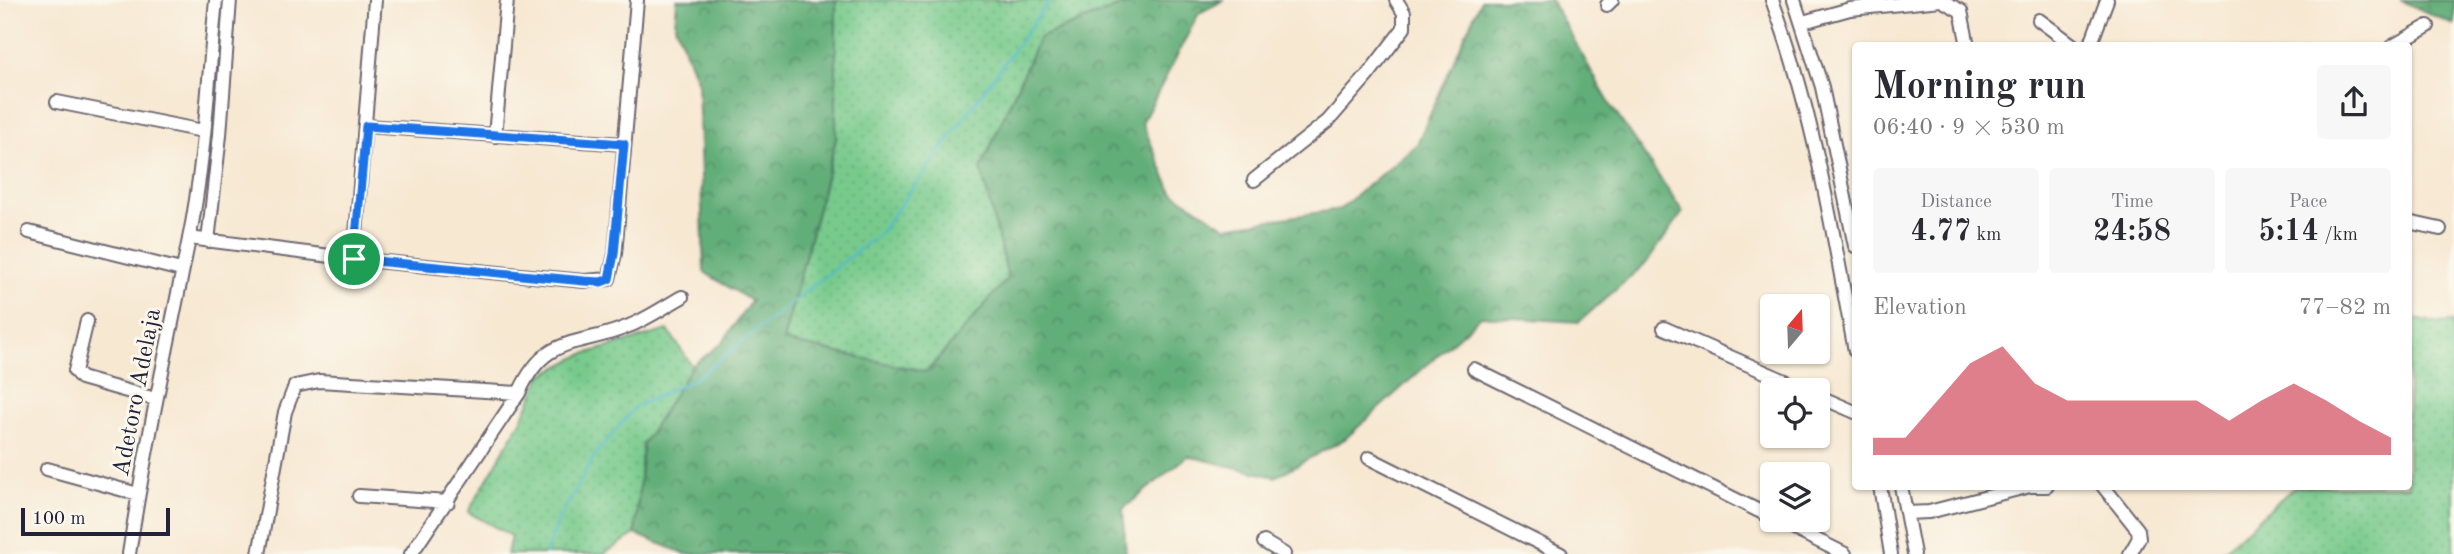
<!DOCTYPE html>
<html lang="en">
<head>
<meta charset="utf-8">
<style>
	:root { --surface:#fff; --page:#f7f7f7; --text:#2b2b33; --muted:#7c7c81; --accent:#d1495b }
	body { margin:0; font-family:"Old Standard TT",serif; background:var(--page); color:var(--text); height:100vh; display:flex; flex-direction:column; font-size:26px; white-space:nowrap }
	* { box-sizing:border-box; margin:0 }
	p { font-size:23px; color:var(--muted) }
	.icon { flex:none; width:38px; height:38px; fill:none; stroke:currentColor; stroke-width:2; stroke-linecap:round; stroke-linejoin:round }
	.map { position:relative; flex:1; overflow:hidden }
	.details { position:absolute; left:1852px; top:42px; width:560px; height:448px; display:flex; flex-direction:column; background:var(--surface); border-radius:7px; box-shadow:0 2px 5px #0004 }
	.details>* { flex:none }
	.needle { width:46px; rotate:19deg }
	.controls { position:absolute; left:1760px; top:294px; display:grid; gap:14px }
	.controls a { display:grid; place-items:center; width:70px; height:70px; border-radius:7px; background:var(--surface); box-shadow:0 2px 5px #0004; font-size:35px }
	.scale { position:absolute; left:21px; bottom:18px; width:149px; box-sizing:border-box; padding-left:7px; border:4px solid #22223b; border-top:0; font-size:19px; line-height:24px; white-space:nowrap; color:#22223b; -webkit-text-stroke:5px #fbf7ec; paint-order:stroke }
	.pin { position:absolute; display:grid; place-items:center; width:60px; height:60px; color:#fff; margin:-30px; border:4px solid #fff; border-radius:50%; box-shadow:0 2px 7px #0007 }
	.round { display:grid; place-items:center; flex:none; width:74px; height:74px; border-radius:7px; background:var(--page) }
	.summary { display:flex; align-items:center; justify-content:space-between; height:119px; padding:0 21px }
	h1 { font-size:38px; font-weight:700; line-height:52px }
	.metrics { display:grid; grid-template-columns:repeat(3,1fr); gap:10px; height:119px; padding:7px 21px }
	.metrics div { display:grid; align-content:center; border-radius:7px; background:var(--page); text-align:center }
	.metrics b { font-size:30px; font-weight:700 }
	.metrics small { font-size:19px; font-weight:400 }
	.metrics p { font-size:19px }
	.chart { height:196px; padding:14px 21px }
	.chart p { display:flex; justify-content:space-between }
	.chart svg { width:100%; height:126px; margin-top:7px; fill:var(--accent); opacity:.7 }
	.map>svg:first-child { display:block }
	.grass { fill:url(#grass-dots); stroke:#4d7664; stroke-width:2 }
	.forest { fill:url(#forest-crowns); stroke:#42685a; stroke-width:2 }
	.lines { fill:none; stroke-linecap:round; stroke-linejoin:round }
	.stream { stroke:#4fbbca; stroke-width:2.5 }
	.minor-casing { stroke:#6d6770; stroke-width:16 }
	.minor { stroke:#fff; stroke-width:12 }
	.route-casing { stroke:#fff; stroke-width:14 }
	.route { stroke:#1a73e8; stroke-width:9 }
	.labels { text-anchor:middle; stroke-width:6; stroke-linejoin:round; paint-order:stroke }
	.street-label { font-size:24px; fill:#22223b; stroke:#fbf7ec }
</style>
</head>
<body>
<div class="map">
<svg width="2454" height="554" viewBox="0 0 2454 554">
	<defs>
		<pattern id="grass-dots" width="8" height="8" patternUnits="userSpaceOnUse" patternTransform="scale(1.75)"><rect width="8" height="8" fill="#78ca8c"/><path d="M2 2h.1M6 6h.1" fill="none" stroke="#68ad7a" stroke-width="1.8" stroke-linecap="round"/></pattern>
		<pattern id="forest-crowns" width="20" height="18" patternUnits="userSpaceOnUse" patternTransform="scale(1.75)"><rect width="20" height="18" fill="#62ae78"/><path d="M2 6a3 3 0 1 1 6 0M12 15a3 3 0 1 1 6 0" fill="none" stroke="#508d64"/></pattern>
	</defs>
	<rect width="100%" height="100%" fill="#fbf7ec"/>
	<filter id="ink" filterUnits="userSpaceOnUse"><feTurbulence type="fractalNoise" baseFrequency=".0143" numOctaves="2"/><feDisplacementMap in="SourceGraphic" scale="14" xChannelSelector="R" yChannelSelector="G"/><feConvolveMatrix kernelMatrix="1 2 1 2 8 2 1 2 1" color-interpolation-filters="sRGB"/></filter>
	<filter id="wash" filterUnits="userSpaceOnUse"><feTurbulence type="fractalNoise" baseFrequency=".00686" numOctaves="4" result="noise"/><feDisplacementMap in="SourceGraphic" scale="28" xChannelSelector="R" yChannelSelector="G"/><feGaussianBlur stdDeviation="1.57" result="paint"/><feColorMatrix in="noise" values="0 0 0 0 0 0 0 0 0 0 0 0 0 0 0 0 0 1.4 0 .05"/><feComposite in="paint" operator="in"/></filter>
	<g filter="url(#wash)">
		<rect width="100%" height="100%" fill="#f7e8d2"/>
		<path class="grass" d="M 836,0 L 1135,0 L 1039,38 L 981,168 L 1008,278 L 927,372 L 783,341 L 836,139 Z
			M 2408,317 L 2433,323 L 2454,322 L 2454,554 L 2219,554 L 2294,487 L 2408,486 Z
			M 668,330 L 692,366 L 643,444 L 635,534 L 604,554 L 507,554 L 511,536 L 468,512 L 522,419 L 542,375 L 581,355 Z"/>
		<path class="forest" d="M 677,0 L 836,0 L 836,139 L 783,341 L 927,372 L 1008,278 L 981,168 L 1039,38 L 1135,0 L 1224,0 L 1199,13 L 1142,123 L 1172,192 L 1226,227 L 1340,209 L 1417,144 L 1481,0 L 1551,0 L 1611,106 L 1683,212 L 1647,262 L 1579,322 L 1481,316 L 1345,439 L 1275,477 L 1188,456 L 1123,509 L 1126,554 L 686,554 L 635,534 L 643,444 L 692,366 L 722,343 L 751,301 L 704,272 L 698,83 L 675,25 Z
			M 2400,0 L 2454,0 L 2454,25 Z"/>
		<g class="lines">
			<path class="stream" d="M 545,554 L 558,521 L 595,455 L 635,407 L 696,378 L 880,233 L 1050,0"/>
		</g>
	</g>
	<g filter="url(#ink)">
		<g class="lines">
			<g class="minor-casing">
				<path id="minor" d="M 1772,0 C 1814,112 1833,234 1855,351
					M 1794,0 L 1822,87 L 1855,246
					M 1607,5 L 1612,0
					M 2039,20 L 2074,46
					M 1803,22 L 1850,9 L 1941,0 L 1961,11 L 1968,46
					M 2090,46 L 2107,0
					M 2393,46 L 2428,26
					M 57,102 L 203,131
					M 366,126 L 624,144
					M 495,136 L 507,0
					M 1254,180 L 1328,121 L 1367,76 L 1404,28 L 1404,13 L 1396,0
					M 2408,222 L 2440,229
					M 29,232 L 181,270
					M 189,238 L 354,259 L 584,281 L 609,279 L 615,254 L 637,0
					M 208,241 L 220,135 L 230,0
					M 354,259 L 375,0
					M 87,321 L 75,371 L 81,378 L 155,399
					M 1664,328 L 1806,390
					M 1474,369 L 1773,518
					M 1818,396 L 1855,412
					M 1369,458 L 1561,554
					M 47,469 L 138,494
					M 1880,486 L 1891,554
					M 1901,486 L 1914,554
					M 2028,486 L 2047,486
					M 2103,486 L 2138,530 L 2139,538 L 2130,554
					M 359,496 L 448,502
					M 1906,513 L 1929,512 L 2030,486
					M 1776,520 L 1845,554
					M 1264,542 L 1284,554
					M 129,554 C 145,448 168,344 189,239 C 205,161 208,79 216,0
					M 259,554 L 285,412 L 295,386 L 319,381 L 519,393 C 546,332 578,348 629,326 C 647,319 664,307 682,297
					M 411,554 L 519,393"/>
			</g>
			<use href="#minor" class="minor"/>
		</g>
	</g>
	<g class="lines" filter="url(#ink)">
		<g class="route-casing">
			<path id="route" d="M 366,126 L 624,144 L 614,254 L 609,279 L 601,282 L 584,281 L 354,259 Z"/>
		</g>
		<use href="#route" class="route"/>
	</g>
	<g class="labels">
		<g class="street-label">
			<text transform="translate(136 392) rotate(-79)" y="8">Adetoro Adelaja</text>
		</g>
	</g>
</svg>
<div class="controls">
<a><svg class="needle" viewBox="-14 -14 28 28"><path d="M0-13l5 13h-10z" fill="#e53935"/><path d="M0 13l5-13h-10z" fill="#7c7c81"/></svg></a>
<a><svg class="icon" aria-label="locate" viewBox="0 0 24 24"><circle cx="12" cy="12" r="6"/><path d="M12 2v4M12 18v4M2 12h4M18 12h4"/></svg></a>
<a><svg class="icon" aria-label="layers" viewBox="0 0 24 24"><path d="M12 4l9 5-9 5-9-5zM3 14l9 5 9-5"/></svg></a>
</div>
<div class="scale">100 m</div>
<div class="pin" style="left:354px;top:259px;background:#1e9e55"><svg class="icon" aria-label="arrive" viewBox="0 0 24 24"><path d="M6 21V4h12l-3 4 3 4H6"/></svg></div>
<section class="details">
<div class="summary"><div><h1>Morning run</h1><p>06:40 · 9 × 530 m</p></div><a class="round"><svg class="icon" aria-label="share" viewBox="0 0 24 24"><path d="M12 15V3M7 8l5-5 5 5M5 13v7h14v-7"/></svg></a></div>
<div class="metrics">
<div><p>Distance</p><b>4.77<small> km</small></b></div>
<div><p>Time</p><b>24:58</b></div>
<div><p>Pace</p><b>5:14<small> /km</small></b></div>
</div>
<div class="chart"><p><span>Elevation</span>77–82 m</p>
<svg viewBox="0 0 160 44" preserveAspectRatio="none"><path d="M0 44V38L10 38L20 25L30 12L40 6L50 19L60 25L70 25L80 25L90 25L100 25L110 32L120 25L130 19L140 25L150 32L160 38V44z"/></svg>
</div>
</section>
</div>
</body>
</html>
